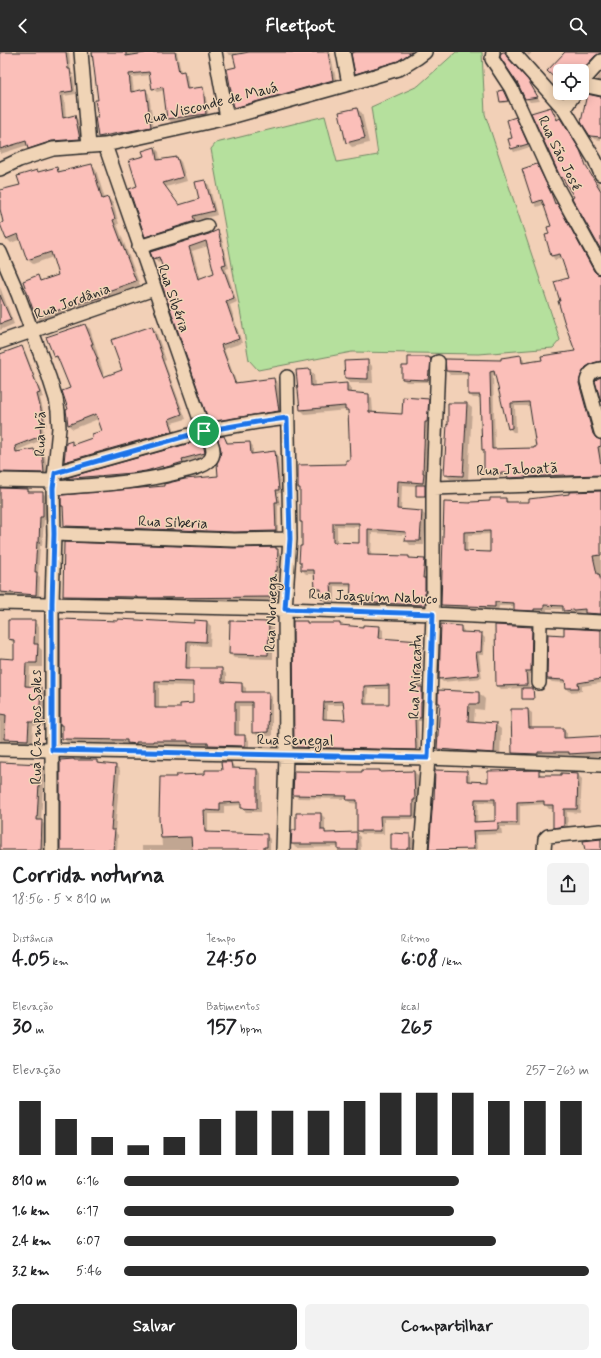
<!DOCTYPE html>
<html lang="pt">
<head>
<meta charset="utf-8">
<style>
	:root { --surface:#fff; --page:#f2f2f2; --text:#202124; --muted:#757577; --accent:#2b2b2b }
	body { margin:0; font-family:Mynerve,sans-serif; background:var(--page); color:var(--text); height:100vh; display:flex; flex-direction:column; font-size:15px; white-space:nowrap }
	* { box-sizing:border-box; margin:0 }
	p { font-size:13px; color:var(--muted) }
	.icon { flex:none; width:22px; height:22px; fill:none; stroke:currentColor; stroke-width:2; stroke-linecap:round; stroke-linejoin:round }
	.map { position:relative; height:798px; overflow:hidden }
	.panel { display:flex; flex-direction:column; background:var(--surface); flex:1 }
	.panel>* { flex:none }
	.fabs { position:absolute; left:553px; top:12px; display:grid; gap:8px }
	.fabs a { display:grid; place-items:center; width:36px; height:36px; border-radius:6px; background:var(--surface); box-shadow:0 2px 10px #0003; font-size:20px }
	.pin { position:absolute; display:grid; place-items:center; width:34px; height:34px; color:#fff; margin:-17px; border:2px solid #fff; border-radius:50%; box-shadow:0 1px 4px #0007 }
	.round { display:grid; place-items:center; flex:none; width:42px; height:42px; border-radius:6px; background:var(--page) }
	.summary { display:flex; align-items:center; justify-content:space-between; height:68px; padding:0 12px }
	h1 { font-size:22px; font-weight:700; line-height:30px }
	.metrics { display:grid; grid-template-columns:repeat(3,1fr); gap:6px; height:68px; padding:4px 12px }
	.metrics div { display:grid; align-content:center }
	.metrics b { font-size:20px; font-weight:700 }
	.metrics small { font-size:11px; font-weight:400 }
	.metrics p { font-size:11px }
	.chart { height:112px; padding:8px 12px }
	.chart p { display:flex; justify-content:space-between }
	.chart svg { width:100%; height:72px; margin-top:4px; stroke:var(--accent); stroke-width:6 }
	.action { display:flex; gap:8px; margin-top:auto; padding:8px 12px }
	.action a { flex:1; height:46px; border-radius:6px; background:var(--accent); color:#fff; font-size:16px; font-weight:700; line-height:46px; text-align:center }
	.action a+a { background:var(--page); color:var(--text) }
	ul { padding:0 12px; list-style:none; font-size:13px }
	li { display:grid; grid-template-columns:64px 48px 1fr; align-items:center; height:30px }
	li i { height:10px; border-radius:5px; background:var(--accent) }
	header { display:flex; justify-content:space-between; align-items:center; height:52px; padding:0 12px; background:var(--accent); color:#fff; font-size:18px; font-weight:700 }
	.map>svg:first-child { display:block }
	.green { fill:#b5e09d; stroke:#708664 }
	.shadow { fill:#0003; fill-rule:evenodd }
	.building { fill:#fbbfb9; stroke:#2b2b2b; fill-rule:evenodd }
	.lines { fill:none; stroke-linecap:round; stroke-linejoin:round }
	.street-casing { stroke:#2b2b2b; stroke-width:16 }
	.street { stroke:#f0d4b6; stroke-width:13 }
	.route-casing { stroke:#fff; stroke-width:8 }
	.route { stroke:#1a73e8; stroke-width:5 }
	.labels { text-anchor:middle; stroke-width:3; stroke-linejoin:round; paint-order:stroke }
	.street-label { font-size:15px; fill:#2b2b2b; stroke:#f0d4b6 }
</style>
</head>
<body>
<header><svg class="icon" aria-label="back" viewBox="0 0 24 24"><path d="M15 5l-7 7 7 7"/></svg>Fleetfoot<svg class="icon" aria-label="search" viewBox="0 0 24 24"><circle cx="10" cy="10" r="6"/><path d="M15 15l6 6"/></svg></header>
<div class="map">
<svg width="601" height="798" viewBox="0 0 601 798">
	<rect width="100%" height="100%" fill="#f2d0b7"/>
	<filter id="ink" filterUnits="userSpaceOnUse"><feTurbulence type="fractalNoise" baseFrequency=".025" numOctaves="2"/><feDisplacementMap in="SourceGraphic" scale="8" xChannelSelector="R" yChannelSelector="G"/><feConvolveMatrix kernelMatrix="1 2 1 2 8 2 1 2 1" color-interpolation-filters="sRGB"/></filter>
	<g filter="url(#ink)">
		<path class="green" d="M 456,0 L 482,0 L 485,62 L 560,288 L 553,296 L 479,302 L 352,300 L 258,318 L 249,308 L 211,97 L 216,91 L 325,64 L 337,110 L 378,103 L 371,55 L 418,34 Z"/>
		<path class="shadow" d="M 0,0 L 69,0 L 71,20 L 73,22 L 76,42 L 64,44 L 66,66 L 75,64 L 78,68 L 83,90 L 33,100 L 28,93 L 0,102 Z
			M 91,0 L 177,0 L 181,20 L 183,20 L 187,23 L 189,37 L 202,36 L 205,39 L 209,65 L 171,70 L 168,66 L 165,38 L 157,40 L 153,37 L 150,23 L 132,25 L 134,40 L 146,38 L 149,42 L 154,78 L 102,88 L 99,85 L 96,66 L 99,65 L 99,49 L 94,11 L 92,8 Z
			M 226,0 L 330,0 L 337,32 L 239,59 L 235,55 L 237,16 L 234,3 L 230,3 Z
			M 352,0 L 416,0 L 415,4 L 360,25 L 356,21 Z
			M 501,0 L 510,0 L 509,2 L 510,10 L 532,34 L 540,49 L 530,50 L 526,46 L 519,31 L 501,5 Z
			M 525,0 L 532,0 L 529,4 Z
			M 563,0 L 601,0 L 601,5 L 582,26 L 582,19 L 560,19 L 560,39 L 553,32 L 558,27 L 564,2 Z
			M 601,22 L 601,31 L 596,28 Z
			M 499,40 L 504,41 L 509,50 L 502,51 L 501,50 Z
			M 562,41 L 569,41 L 566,45 Z
			M 601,45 L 601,88 L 594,87 L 590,83 Z
			M 551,56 L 554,60 L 559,68 L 560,67 L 564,71 L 583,103 L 586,111 L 575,108 L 596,130 L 598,130 L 601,133 L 601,196 L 575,146 L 560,122 Z
			M 357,57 L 362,61 L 369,91 L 352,95 L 347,90 Z
			M 515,66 L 518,69 L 530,95 L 514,100 L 512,97 Z
			M 155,96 L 159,100 L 160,109 L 177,106 L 181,110 L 187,129 L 166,135 L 180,154 L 201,148 L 205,129 L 209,133 L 217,163 L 197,168 L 198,173 L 150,188 L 146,184 L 139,135 L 145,104 Z
			M 91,113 L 96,118 L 105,147 L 108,146 L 113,151 L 119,172 L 117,172 L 140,233 L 112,243 L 113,247 L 41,270 L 37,266 L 24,229 L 38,225 L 42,229 L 59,224 L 53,205 L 33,212 L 28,208 L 21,187 L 11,191 L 7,187 L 0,155 L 0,139 L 21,134 L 37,119 L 39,121 L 56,116 L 61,121 Z
			M 537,114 L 541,117 L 557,153 L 560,156 L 597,223 L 601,224 L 601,313 L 583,336 L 597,387 L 601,388 L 601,427 L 512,429 L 509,424 L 488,424 L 485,420 L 485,400 L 483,398 L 481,346 L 473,346 L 469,342 L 469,323 L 450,323 L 447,319 L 520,305 L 524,308 L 524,311 L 543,309 L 576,300 L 569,226 L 563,206 L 555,208 L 552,204 L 550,182 L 552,174 L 545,152 L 537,155 L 534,151 L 524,118 ZM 493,323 L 496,323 L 509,376 L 513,380 L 516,380 L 515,354 L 530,354 L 537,396 L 535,397 L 495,398 Z
			M 217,179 L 221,183 L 229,216 L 226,217 L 237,250 L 230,253 L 242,291 L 224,297 L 237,332 L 274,327 L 278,331 L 282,363 L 214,374 L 210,369 L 162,209 L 158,211 L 154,206 ZM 208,194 L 216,222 L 201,227 L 192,199 Z
			M 0,235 L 14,272 L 0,278 Z
			M 85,273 L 90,277 L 105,326 L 123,319 L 151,275 L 156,279 L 166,308 L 164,309 L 186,367 L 172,371 L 177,384 L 69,414 L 65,410 L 67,391 L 71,390 L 74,393 L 93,387 L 103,380 L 98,367 L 73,377 L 68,373 L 67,358 L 69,357 L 71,337 L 60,309 L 55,305 Z
			M 22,295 L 25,299 L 43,345 L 40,346 L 47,374 L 43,375 L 44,387 L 18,398 L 19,401 L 33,398 L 36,401 L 42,399 L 45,403 L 48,424 L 0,425 L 0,304 Z
			M 431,307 L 434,310 L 431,330 L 406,330 L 403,327 L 403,315 L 409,315 Z
			M 368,309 L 372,314 L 373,331 L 350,331 L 346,326 Z
			M 309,318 L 314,322 L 315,335 L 347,332 L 351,336 L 351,341 L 368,342 L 372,347 L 373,361 L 403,363 L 428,348 L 432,352 L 429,374 L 427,425 L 427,434 L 426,434 L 426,444 L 419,445 L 417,444 L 417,434 L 402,433 L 401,458 L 422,460 L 426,464 L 424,493 L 410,493 L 406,488 L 407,483 L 372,481 L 371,504 L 408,505 L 411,507 L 424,508 L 428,512 L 429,557 L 356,553 L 351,549 L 352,535 L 335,534 L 335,551 L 326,551 L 322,547 L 322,541 L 320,541 L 316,537 L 315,522 L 306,522 L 302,518 L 302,511 L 300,509 L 303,495 L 303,472 L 301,470 L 301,437 L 299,435 L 347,413 L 351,409 L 349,360 L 347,358 L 305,362 L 301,358 ZM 337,474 L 360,475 L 360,492 L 337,491 Z
			M 449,352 L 467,352 L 472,356 L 468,428 L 450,427 L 445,422 L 449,374 Z
			M 224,385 L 227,388 L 228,392 L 250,391 L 253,394 L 253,403 L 275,400 L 278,403 L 281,441 L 278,441 L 280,452 L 278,453 L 278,482 L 238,482 L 68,477 L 65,474 L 64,455 L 62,454 L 219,425 Z
			M 200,389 L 207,399 L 207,404 L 184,410 L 185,412 L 167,418 L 165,416 L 149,421 L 66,430 L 64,428 Z
			M 0,437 L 28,438 L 31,441 L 43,441 L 47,445 L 47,468 L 44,468 L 42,494 L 40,494 L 38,523 L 40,525 L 39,546 L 0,543 Z
			M 601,440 L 601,565 L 590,565 L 586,560 L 568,562 L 564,557 L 547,557 L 547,561 L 537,560 L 537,562 L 519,561 L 515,557 L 515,554 L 499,554 L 498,559 L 446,556 L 442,552 L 472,452 L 506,447 L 510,451 L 531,451 ZM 491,482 L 491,501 L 467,500 L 468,483 Z
			M 276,496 L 281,502 L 280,521 L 278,521 L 278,548 L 152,549 L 67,546 L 64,543 L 234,497 Z
			M 34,569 L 39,574 L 39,595 L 42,598 L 42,615 L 30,615 L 29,635 L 40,636 L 45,640 L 44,675 L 33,674 L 32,692 L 0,690 L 0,607 L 15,608 L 15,592 L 9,587 Z
			M 207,570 L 211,574 L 210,594 L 191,593 L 190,617 L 222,617 L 226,622 L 226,632 L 241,632 L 246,636 L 246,641 L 268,641 L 272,645 L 272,684 L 258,684 L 253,680 L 253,654 L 239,654 L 239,684 L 244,684 L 249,688 L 249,698 L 194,695 L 191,693 L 157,693 L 157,694 L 132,695 L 129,692 L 67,690 L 63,686 L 63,674 L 61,672 L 195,572 ZM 159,633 L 194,634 L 194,652 L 181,657 L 159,657 Z
			M 307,570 L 309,572 L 339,572 L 342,574 L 364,576 L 379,575 L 383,578 L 383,587 L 419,590 L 423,594 L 421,635 L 425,640 L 424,669 L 418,669 L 419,701 L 299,699 L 295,695 ZM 368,637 L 390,637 L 390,653 L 367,653 ZM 327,653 L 345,653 L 346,669 L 327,668 Z
			M 269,571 L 273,576 L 273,607 L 234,606 L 230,602 Z
			M 461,575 L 464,579 L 464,581 L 481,582 L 485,586 L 484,603 L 479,603 L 482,626 L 443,630 L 440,627 Z
			M 531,576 L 535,579 L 534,622 L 530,622 L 530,637 L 534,638 L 534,648 L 524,647 L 523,646 L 523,636 L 501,637 L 497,633 Z
			M 601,578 L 601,631 L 582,634 L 582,639 L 570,640 L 567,636 L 566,631 L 552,630 L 548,627 L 565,584 Z
			M 479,641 L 485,647 L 484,658 L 475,657 L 474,670 L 495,672 L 501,677 L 500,706 L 444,703 L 438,697 L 441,652 L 439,650 Z
			M 528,658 L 532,661 L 532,677 L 564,677 L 567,681 L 567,687 L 601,685 L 601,704 L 574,705 L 571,703 L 541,703 L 541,706 L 516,705 L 513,701 Z
			M 96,709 L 100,713 L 116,714 L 120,718 L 115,780 L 118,783 L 117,798 L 61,798 Z
			M 0,711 L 39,713 L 44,718 L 41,769 L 46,774 L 45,798 L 0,798 Z
			M 231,711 L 235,715 L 235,717 L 257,718 L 261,721 L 261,760 L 246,760 L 242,756 L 242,753 L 224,754 L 224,762 L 208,762 L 208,781 L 266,783 L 270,787 L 270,798 L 142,798 L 142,794 L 162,794 L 160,767 L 177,726 L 206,723 L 223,719 Z
			M 379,719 L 381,721 L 414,720 L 418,723 L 418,752 L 416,752 L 416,767 L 384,767 L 384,782 L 362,782 L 358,779 L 358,752 L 351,751 L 347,747 L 298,746 L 294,743 L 348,721 Z
			M 538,719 L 543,724 L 578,723 L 582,727 L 580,761 L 567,760 L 568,778 L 558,779 L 554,775 L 554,757 L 549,757 L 545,752 L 520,754 L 520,775 L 501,775 L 502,782 L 476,783 L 477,798 L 430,798 L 434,748 L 466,720 L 470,724 L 470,730 L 489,731 ZM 478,750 L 496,751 L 496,770 L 477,771 Z
			M 321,762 L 325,766 L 325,779 L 327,782 L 356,781 L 360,785 L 361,798 L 380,798 L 339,798 L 339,795 L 296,796 L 292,792 L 297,779 Z
			M 410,783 L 414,787 L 414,798 L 392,798 Z"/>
		<path class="building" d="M 0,0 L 66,0 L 68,17 L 70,17 L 73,39 L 60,41 L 63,66 L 75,63 L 80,87 L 52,89 L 28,97 L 26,89 L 0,97 Z
			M 92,0 L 126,0 L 126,4 L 145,1 L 145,0 L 175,0 L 179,20 L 184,19 L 187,37 L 203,35 L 206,62 L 167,67 L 163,35 L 152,37 L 149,20 L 129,22 L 131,40 L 146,37 L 151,75 L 98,85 L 95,65 L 98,65 L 95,48 L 98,48 Z
			M 249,0 L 328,0 L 333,28 L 234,56 L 227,17 L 236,15 L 233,3 Z
			M 356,0 L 412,0 L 398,9 L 355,22 L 351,1 Z
			M 503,0 L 505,0 L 507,5 L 528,28 L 538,45 L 525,47 L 518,32 L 500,5 L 501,1 Z
			M 565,0 L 601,0 L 601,1 L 595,4 L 581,19 L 560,19 L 560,31 L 547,19 Z
			M 503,38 L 508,49 L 500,50 L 498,39 Z
			M 587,42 L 601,45 L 601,85 L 590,84 L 581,70 Z
			M 551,55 L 557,68 L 560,66 L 580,98 L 587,116 L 601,139 L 601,198 L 572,146 L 574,145 L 562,125 L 561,126 L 559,122 L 531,61 Z
			M 357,56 L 365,86 L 346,91 L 339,60 Z
			M 516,65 L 528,92 L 511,97 L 508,87 L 512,86 L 507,68 Z
			M 155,95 L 157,108 L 177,105 L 183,125 L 163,131 L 179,153 L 199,147 L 195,130 L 205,128 L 214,159 L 193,164 L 195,169 L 145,185 L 129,137 L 137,134 L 129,108 L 144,104 L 142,99 Z
			M 92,112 L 102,147 L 108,145 L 115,167 L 113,168 L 136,229 L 108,239 L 109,243 L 76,252 L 36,266 L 23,229 L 38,223 L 40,229 L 58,223 L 51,200 L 27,208 L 18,182 L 6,187 L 0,172 L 3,170 L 0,157 L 0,138 L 20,133 L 17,124 L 37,118 L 38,120 L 57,115 L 58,120 Z
			M 537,112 L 551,141 L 555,152 L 557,151 L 594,219 L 597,222 L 601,223 L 601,309 L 593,311 L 586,315 L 581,323 L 579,331 L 593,382 L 596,386 L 601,388 L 601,394 L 598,395 L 601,413 L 601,423 L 566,424 L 565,423 L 508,426 L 507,421 L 484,421 L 484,398 L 482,398 L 480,343 L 468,343 L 468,320 L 446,319 L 445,307 L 501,308 L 501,306 L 521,303 L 522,311 L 542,308 L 541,304 L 575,299 L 564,269 L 558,249 L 560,249 L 554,230 L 568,226 L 560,202 L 551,204 L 545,183 L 549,182 L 547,175 L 551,174 L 542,148 L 533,151 L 522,117 ZM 494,319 L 508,377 L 512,376 L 511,351 L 529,350 L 536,395 L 534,395 L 534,396 L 492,397 L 490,320 Z
			M 218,178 L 226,212 L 222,213 L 234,246 L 226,249 L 239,287 L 221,293 L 235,331 L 274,326 L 279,359 L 209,370 L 159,224 L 165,222 L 159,205 L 153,207 L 150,200 L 209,182 ZM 206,189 L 214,221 L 198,227 L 189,195 Z
			M 0,243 L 11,268 L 0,272 Z
			M 85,272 L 93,292 L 91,292 L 98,308 L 96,308 L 103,325 L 122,318 L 111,288 L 152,274 L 162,303 L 161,304 L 182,362 L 169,367 L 173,379 L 64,410 L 66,391 L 72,389 L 72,393 L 92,386 L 92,382 L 102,379 L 96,362 L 68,373 L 66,358 L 68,357 L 62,339 L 70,336 L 57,304 L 54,305 L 46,285 Z
			M 22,294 L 40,341 L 37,342 L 44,370 L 40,371 L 41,384 L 15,394 L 16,400 L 34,397 L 35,400 L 42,398 L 44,421 L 0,420 L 0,302 Z
			M 408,305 L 429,305 L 429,306 L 431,306 L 430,319 L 429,319 L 428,328 L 402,327 L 402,314 L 408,314 Z
			M 368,308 L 368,327 L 345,326 L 344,309 Z
			M 310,317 L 311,334 L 347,331 L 347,340 L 369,342 L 369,360 L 402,362 L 403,345 L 429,347 L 427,370 L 425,370 L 423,421 L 424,421 L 423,431 L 398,429 L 397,457 L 422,459 L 420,489 L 405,489 L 406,480 L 368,477 L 368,503 L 409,504 L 409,506 L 425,507 L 423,526 L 425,526 L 425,553 L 350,550 L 351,531 L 331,531 L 332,547 L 321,547 L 321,537 L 315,537 L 314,518 L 301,518 L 301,510 L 299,510 L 300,494 L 302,494 L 302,470 L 300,470 L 300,436 L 298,436 L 298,413 L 346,412 L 346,408 L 350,408 L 348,358 L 345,358 L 345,354 L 300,358 L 296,318 ZM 333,471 L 359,471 L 359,491 L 333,490 Z
			M 601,325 L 601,350 L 595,329 L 597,327 Z
			M 448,351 L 467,351 L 463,424 L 444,423 L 447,372 L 448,373 Z
			M 224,384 L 227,391 L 250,390 L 251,402 L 275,399 L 279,438 L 276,438 L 278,450 L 275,450 L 276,479 L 234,480 L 64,474 L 63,454 L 61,454 L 61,443 L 164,434 L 164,432 L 185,427 L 218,424 L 217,411 L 220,404 L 221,398 L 217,385 Z
			M 201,388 L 204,396 L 205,401 L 182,407 L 183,410 L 170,414 L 163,416 L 163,414 L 146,419 L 132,421 L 62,427 Z
			M 416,433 L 425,433 L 425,444 L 416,444 Z
			M 0,436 L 28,437 L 28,440 L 43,440 L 43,465 L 40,465 L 39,491 L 37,490 L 35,520 L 37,520 L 36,543 L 0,540 Z
			M 601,439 L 601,503 L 593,504 L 597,522 L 599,522 L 601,530 L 601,562 L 585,561 L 585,557 L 563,559 L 563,554 L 544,553 L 544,557 L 534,557 L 534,559 L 514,558 L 514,551 L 495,550 L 495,555 L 441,553 L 444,450 L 471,451 L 471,450 L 490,449 L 490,446 L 506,446 L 506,450 L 529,450 L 529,447 L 569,442 L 569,440 ZM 490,479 L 490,500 L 464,499 L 464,480 Z
			M 64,490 L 234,496 L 276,495 L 276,497 L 278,497 L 277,519 L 275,519 L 275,545 L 148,546 L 137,546 L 137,545 L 63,544 Z
			M 60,567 L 118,569 L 118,567 L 194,571 L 194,568 L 207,569 L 206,590 L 187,589 L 186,616 L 222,616 L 222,630 L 242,631 L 242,640 L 269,640 L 268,680 L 252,681 L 252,650 L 235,650 L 235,683 L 245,683 L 245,694 L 208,693 L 208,691 L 188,691 L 188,689 L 153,689 L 153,690 L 136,690 L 136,692 L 127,691 L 127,688 L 62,687 L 62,673 L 60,673 ZM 155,629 L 193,630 L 193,651 L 180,652 L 180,656 L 155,656 Z
			M 8,568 L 35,568 L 34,592 L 38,592 L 37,611 L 26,611 L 25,634 L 41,635 L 39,670 L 29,670 L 28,688 L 5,687 L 6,663 L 0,662 L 0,606 L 14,607 L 14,588 L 8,587 Z
			M 230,569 L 269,570 L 268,603 L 229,602 Z
			M 293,569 L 307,569 L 307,571 L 340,571 L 340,573 L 363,575 L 363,573 L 380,574 L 379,586 L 420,589 L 417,635 L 422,635 L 422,650 L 421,650 L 421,666 L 415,666 L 416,698 L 294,695 ZM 389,633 L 389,652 L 364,652 L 364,634 ZM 343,649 L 345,668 L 323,667 L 324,650 Z
			M 441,572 L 461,574 L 461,580 L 482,581 L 481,600 L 476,600 L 479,623 L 439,627 Z
			M 495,573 L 532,575 L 531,619 L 526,619 L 527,633 L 496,634 Z
			M 564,576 L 601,578 L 601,627 L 578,631 L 579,636 L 566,636 L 565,628 L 547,627 L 548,582 L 564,583 Z
			M 522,636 L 533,636 L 534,647 L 522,647 Z
			M 438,638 L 479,640 L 479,652 L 469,652 L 468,669 L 496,671 L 494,701 L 437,697 L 440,651 L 438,651 Z
			M 511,657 L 528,657 L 529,676 L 564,676 L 564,686 L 601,684 L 601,700 L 569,702 L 569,700 L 538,700 L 538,702 L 512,701 Z
			M 74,707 L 74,708 L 97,708 L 97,711 L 116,713 L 111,778 L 115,778 L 113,798 L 60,798 L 60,708 Z
			M 0,710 L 40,712 L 37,768 L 42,768 L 41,798 L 0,798 Z
			M 221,710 L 231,710 L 232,716 L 257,717 L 257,757 L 241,756 L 241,750 L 220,751 L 220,759 L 204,758 L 205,780 L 267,782 L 267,795 L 264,795 L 264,798 L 192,798 L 191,785 L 161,786 L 159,767 L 160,725 L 176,725 L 176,723 L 205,722 L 205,718 L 222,718 Z
			M 362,718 L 380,718 L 380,720 L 414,719 L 415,748 L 413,748 L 413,764 L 380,764 L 381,779 L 357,779 L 357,748 L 346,748 L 347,744 L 293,743 L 294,719 L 348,720 L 362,720 Z
			M 435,718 L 467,719 L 467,729 L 488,730 L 488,719 L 539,718 L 539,723 L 561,723 L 561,721 L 578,722 L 577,757 L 564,757 L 564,774 L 553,776 L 553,753 L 544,753 L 544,749 L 517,750 L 517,771 L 498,771 L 498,778 L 473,779 L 474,797 L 429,798 L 433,747 L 434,747 ZM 475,747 L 495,747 L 495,769 L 474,770 Z
			M 296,761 L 321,761 L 321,778 L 325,778 L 325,781 L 357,780 L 357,798 L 338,798 L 338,792 L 291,792 L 292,778 L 296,778 Z
			M 391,781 L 410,782 L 410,796 L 407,796 L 407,798 L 391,798 Z
			M 601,787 L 601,798 L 585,798 L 583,789 Z"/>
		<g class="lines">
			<g class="street-casing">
				<path id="street" d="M 81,0 L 89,94
					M 215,0 L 227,66
					M 343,0 L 349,32
					M 493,0 L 492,7 L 511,36 L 552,126 L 601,215
					M 513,0 L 564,57 L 595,108 L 601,122
					M 582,30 L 601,9
					M 582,33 L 601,37
					M 564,57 L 575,41
					M 0,117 L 19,108 L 53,97 L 105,93 L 227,66 L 349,32 L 401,16 L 417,6 L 425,0
					M 139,195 L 207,174
					M 0,200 L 18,242 L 49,325 L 56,347 L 58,359 L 59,376 L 53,436 L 54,482 L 52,551 L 52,798
					M 0,290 L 154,237
					M 601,317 C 593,318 589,321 587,329 L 601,380
					M 55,421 L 204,379 L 257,370 L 287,366
					M 0,428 L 54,429
					M 53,436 C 96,433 138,431 180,420 C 190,417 201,416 209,409 C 218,400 210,387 204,379 L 105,93
					M 433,436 L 601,431
					M 54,482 L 234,488 L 290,487
					M 0,551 L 285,557 L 433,562 L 601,570
					M 539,631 L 540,568
					M 0,697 L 428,706 L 601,713
					M 283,798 L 286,704 L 285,557 L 290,487 L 287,325
					M 421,798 L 428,706 L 433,562 L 433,436 L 438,310
					M 544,798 L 545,787 L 548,784 L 601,779"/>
			</g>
			<use href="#street" class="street"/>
		</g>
	</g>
	<g class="lines" filter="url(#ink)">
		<g class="route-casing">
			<path id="route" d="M 287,366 L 290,487 L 285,557 L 433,562 L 428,706 L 52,698 L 52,551 L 54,482 L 53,436 L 55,421 L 204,379 L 257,370 Z"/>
		</g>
		<use href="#route" class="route"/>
	</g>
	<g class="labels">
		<g class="street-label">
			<text transform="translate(211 51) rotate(-14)" y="5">Rua Visconde de Mauá</text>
			<text transform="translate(560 101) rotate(64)" y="5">Rua São José</text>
			<text transform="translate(174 246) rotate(71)" y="5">Rua Sibéria</text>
			<text transform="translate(72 249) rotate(-20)" y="5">Rua Jordânia</text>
			<text transform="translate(40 382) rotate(-89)" y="5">Rua Irã</text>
			<text transform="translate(517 417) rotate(-2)" y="5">Rua Jaboatã</text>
			<text transform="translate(173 470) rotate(2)" y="5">Rua Siberia</text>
			<text transform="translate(373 544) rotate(2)" y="5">Rua Joaquim Nabuco</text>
			<text transform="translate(271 561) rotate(-88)" y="5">Rua Noruega</text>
			<text transform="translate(415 625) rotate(-88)" y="5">Rua Miracatu</text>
			<text transform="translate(36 675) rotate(-90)" y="5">Rua Campos Sales</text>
			<text transform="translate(295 688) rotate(1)" y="5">Rua Senegal</text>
		</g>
	</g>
</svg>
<div class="fabs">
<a><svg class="icon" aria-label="locate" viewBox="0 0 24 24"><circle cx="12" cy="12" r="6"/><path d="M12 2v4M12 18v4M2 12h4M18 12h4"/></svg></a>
</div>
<div class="pin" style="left:204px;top:379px;background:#1e9e55"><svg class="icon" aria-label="arrive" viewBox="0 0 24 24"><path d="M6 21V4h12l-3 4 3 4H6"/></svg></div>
</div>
<section class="panel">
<div class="summary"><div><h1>Corrida noturna</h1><p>18:56 · 5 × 810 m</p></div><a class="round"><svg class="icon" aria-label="share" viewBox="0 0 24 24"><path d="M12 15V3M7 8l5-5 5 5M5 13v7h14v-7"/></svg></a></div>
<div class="metrics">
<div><p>Distância</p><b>4.05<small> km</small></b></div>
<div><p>Tempo</p><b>24:50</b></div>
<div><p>Ritmo</p><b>6:08<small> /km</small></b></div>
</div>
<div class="metrics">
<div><p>Elevação</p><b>30<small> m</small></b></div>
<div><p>Batimentos</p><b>157<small> bpm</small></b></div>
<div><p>kcal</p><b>265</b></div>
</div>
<div class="chart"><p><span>Elevação</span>257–263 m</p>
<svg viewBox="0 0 160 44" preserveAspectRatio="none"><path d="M5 44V11M15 44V22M25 44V33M35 44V38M45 44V33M55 44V22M65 44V17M75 44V17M85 44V17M95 44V11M105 44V6M115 44V6M125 44V6M135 44V11M145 44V11M155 44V11"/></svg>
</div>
<ul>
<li><b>810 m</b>6:16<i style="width:72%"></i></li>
<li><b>1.6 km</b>6:17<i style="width:71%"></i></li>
<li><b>2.4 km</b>6:07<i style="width:80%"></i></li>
<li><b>3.2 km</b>5:46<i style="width:100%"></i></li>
</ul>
<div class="action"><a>Salvar</a><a>Compartilhar</a></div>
</section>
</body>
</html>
